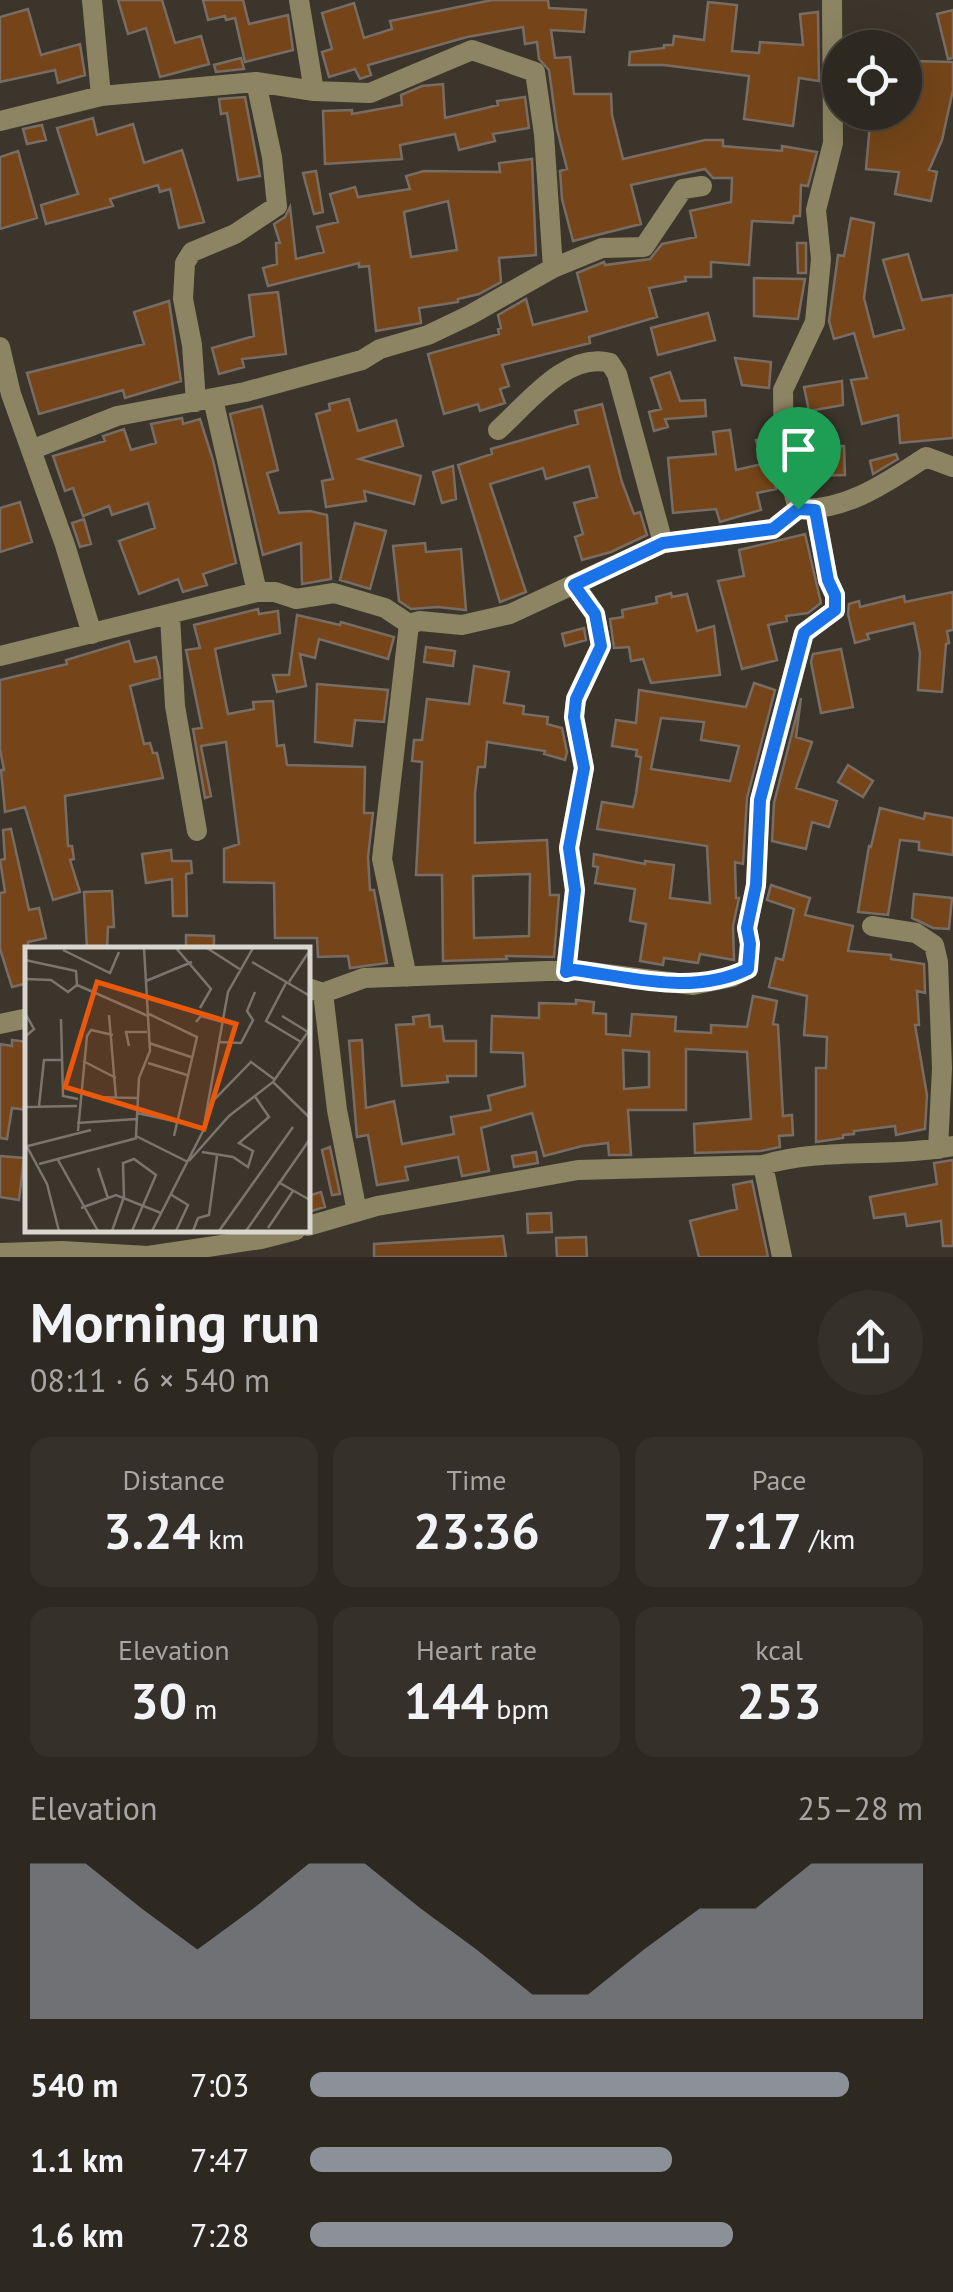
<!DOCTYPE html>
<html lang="en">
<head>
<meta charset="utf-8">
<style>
	:root { --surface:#2d2820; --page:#353029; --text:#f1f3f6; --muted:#a7a6a5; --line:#48443e; --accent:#8c9099 }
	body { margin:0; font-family:"PT Sans",sans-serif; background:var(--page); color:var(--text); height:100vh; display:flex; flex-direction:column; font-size:38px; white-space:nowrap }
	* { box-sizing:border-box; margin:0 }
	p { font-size:32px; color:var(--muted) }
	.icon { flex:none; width:55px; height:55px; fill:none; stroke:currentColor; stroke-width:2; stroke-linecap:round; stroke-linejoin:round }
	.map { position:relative; height:1257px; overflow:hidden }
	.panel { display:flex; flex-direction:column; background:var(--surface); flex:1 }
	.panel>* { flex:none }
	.controls { position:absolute; left:822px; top:30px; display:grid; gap:20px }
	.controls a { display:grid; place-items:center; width:100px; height:100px; border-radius:50%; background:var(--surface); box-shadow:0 10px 40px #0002,0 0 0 2px var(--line); font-size:50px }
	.pin { position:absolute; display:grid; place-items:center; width:85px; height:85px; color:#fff; margin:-102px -42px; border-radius:50% 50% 50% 0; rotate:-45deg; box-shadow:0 0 10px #0007 }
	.pin .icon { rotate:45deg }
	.round { display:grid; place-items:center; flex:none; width:105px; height:105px; border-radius:52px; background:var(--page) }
	.head { display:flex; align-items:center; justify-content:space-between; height:170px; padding:0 30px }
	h1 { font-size:55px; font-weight:700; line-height:75px }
	.metrics { display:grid; grid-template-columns:repeat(3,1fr); gap:15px; height:170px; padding:10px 30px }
	.metrics div { display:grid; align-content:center; border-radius:20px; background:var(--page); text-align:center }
	.metrics b { font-size:50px; font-weight:700 }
	.metrics small { font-size:28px; font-weight:400 }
	.metrics p { font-size:28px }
	.chart { height:280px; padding:20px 30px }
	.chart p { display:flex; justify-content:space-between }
	.chart svg { width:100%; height:180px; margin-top:10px; fill:var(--accent); opacity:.7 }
	ul { padding:0 30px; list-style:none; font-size:32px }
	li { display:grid; grid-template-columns:160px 120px 1fr; align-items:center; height:75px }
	li i { height:25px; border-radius:12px; background:var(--accent) }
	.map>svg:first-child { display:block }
	.building { fill:#754519; stroke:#786d64; stroke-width:2.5; fill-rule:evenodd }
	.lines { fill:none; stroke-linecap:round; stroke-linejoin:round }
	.minor { stroke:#8c8462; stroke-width:20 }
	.route-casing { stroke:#fff; stroke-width:20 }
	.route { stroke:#1a73e8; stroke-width:12 }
	.inset-road { fill:none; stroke:#7b756d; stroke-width:2.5 }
	.view { fill:#e8590c; fill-opacity:0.15; stroke:#e8590c; stroke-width:5 }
	.inset-edge { fill:none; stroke:#d9d5cf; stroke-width:5 }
</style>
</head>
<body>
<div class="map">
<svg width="953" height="1257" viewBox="0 0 953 1257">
	<rect width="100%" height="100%" fill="#3c352b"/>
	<path class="building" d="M 118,0 L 162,0 L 175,43 L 201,36 L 209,64 L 160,77 L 146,28 L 128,34 Z
		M 203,0 L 243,0 L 249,24 L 288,15 L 293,50 L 245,62 L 235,18 L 226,20 L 225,16 L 208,20 Z
		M 492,0 L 548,0 L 549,8 L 586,10 L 584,32 L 551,30 L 555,58 L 570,57 L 574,94 L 611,94 L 612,115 L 623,159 L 705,140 L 723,140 L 723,146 L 782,151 L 782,146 L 817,152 L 808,186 L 801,185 L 800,216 L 794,216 L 793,223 L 752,221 L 749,265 L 711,262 L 711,277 L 685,277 L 686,281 L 649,288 L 657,317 L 589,337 L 590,343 L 502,365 L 509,386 L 500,389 L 505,403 L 480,411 L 478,404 L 444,414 L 428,354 L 499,334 L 498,329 L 501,328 L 498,315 L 526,299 L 533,325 L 587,311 L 577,273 L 604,262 L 605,265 L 650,259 L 662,244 L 696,237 L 690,211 L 731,202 L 732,178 L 713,178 L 705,169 L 631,185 L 641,224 L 573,241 L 562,199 L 560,171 L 567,169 L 557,129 L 549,70 L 539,59 L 537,42 L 525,44 L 523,27 L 467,37 L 368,65 L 371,75 L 360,79 L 355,69 L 329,77 L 322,52 L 332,49 L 322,13 L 354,3 L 364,38 L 392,29 L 390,21 Z
		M 708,2 L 737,5 L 732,51 L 759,53 L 760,42 L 803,45 L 800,14 L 818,12 L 819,81 L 799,78 L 793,126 L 744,119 L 749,76 L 664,65 L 629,65 L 630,52 L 664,48 L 664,45 L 673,45 L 674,36 L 704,40 Z
		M 28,9 L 41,55 L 80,44 L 85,75 L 58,83 L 55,70 L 0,82 L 0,17 Z
		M 953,10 L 953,58 L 948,59 L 937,14 Z
		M 241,58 L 244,69 L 216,72 L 214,65 Z
		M 912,61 L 953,62 L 953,90 L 942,140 L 929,170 L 937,172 L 931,201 L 895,194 L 899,172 L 866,169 L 871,112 L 905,112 L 905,100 L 912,101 Z
		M 443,84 L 445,118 L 498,105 L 497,101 L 525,97 L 529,128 L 493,134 L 495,141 L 459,150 L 455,134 L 400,145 L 402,159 L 325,164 L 323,111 L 352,110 L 352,114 L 402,105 L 401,95 L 422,86 Z
		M 245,97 L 260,176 L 238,180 L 227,113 L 221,114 L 219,99 Z
		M 93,118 L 97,135 L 133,124 L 144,163 L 182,150 L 204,222 L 179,228 L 170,189 L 160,192 L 158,185 L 110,199 L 113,206 L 46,224 L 41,205 L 78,194 L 57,128 Z
		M 42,125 L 46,140 L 27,144 L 23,129 Z
		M 18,151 L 37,218 L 0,229 L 0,157 Z
		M 532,159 L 536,255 L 499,258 L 501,282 L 479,294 L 458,299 L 458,302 L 419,308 L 421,323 L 376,331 L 369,266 L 359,267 L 359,263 L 268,286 L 263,268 L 277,264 L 276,243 L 280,243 L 274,224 L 285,217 L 290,207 L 296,259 L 324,252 L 317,227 L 338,222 L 330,194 L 355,187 L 358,197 L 410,189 L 406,176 L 424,171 L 500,172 L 499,163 ZM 448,201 L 457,250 L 411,257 L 404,212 Z
		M 316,171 L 323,212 L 314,214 L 303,173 Z
		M 851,218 L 874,223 L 864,298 L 874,337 L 904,329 L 883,260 L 908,254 L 922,300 L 953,295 L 953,438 L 900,443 L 898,415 L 862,424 L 851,380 L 867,378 L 854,333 L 834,339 L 829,321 L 838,255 L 844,256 Z
		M 797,243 L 806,243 L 806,273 L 798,273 Z
		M 754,278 L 805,279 L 798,319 L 754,316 Z
		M 278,292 L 286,354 L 242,359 L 244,367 L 219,374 L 212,348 L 254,336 L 249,295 Z
		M 169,301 L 181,381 L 125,398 L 123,390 L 39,414 L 27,373 L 144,344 L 134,312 Z
		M 708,313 L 715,340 L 658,355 L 651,328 Z
		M 735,358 L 771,362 L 769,388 L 742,385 Z
		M 670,372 L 680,401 L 705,400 L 706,416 L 665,419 L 668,427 L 654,431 L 649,412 L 661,409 L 651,378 Z
		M 842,381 L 843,405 L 809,411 L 804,387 Z
		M 349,399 L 358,431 L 396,420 L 403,446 L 359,459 L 421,476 L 414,504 L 364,491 L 366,501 L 326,507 L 322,481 L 333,479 L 316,414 L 330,410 L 329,404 Z
		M 602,404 L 622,482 L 634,514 L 640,512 L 647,535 L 611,552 L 582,560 L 575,537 L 583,534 L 574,503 L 597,497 L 589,466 L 546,479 L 543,468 L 490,484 L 526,592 L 500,602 L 458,465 L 492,454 L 491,449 L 578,424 L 575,411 Z
		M 262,406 L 278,470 L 267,473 L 279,513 L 310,511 L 327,515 L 331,579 L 302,584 L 301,543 L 263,555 L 230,414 Z
		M 182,418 L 183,424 L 200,419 L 213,460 L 236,563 L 203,574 L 207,585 L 183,592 L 178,579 L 139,594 L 119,541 L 155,528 L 148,503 L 112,515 L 109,506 L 83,516 L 73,488 L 65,491 L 53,456 L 105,441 L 103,436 L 124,429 L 131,450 L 156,443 L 151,424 Z
		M 818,420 L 820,437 L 802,440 L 800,422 Z
		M 730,430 L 736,470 L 770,462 L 776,489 L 757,493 L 761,510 L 723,521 L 720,522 L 716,509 L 673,513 L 668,458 L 716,454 L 713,432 Z
		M 770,436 L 770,456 L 761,458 L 756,440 Z
		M 844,446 L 845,475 L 815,476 L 814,447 Z
		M 896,454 L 898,459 L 873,474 L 870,461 Z
		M 453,466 L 456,499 L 442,503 L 433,472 Z
		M 20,502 L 32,542 L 0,552 L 0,508 Z
		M 84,519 L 91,544 L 80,547 L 72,523 Z
		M 355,523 L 386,531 L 370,589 L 340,580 Z
		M 805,534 L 821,603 L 808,613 L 786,616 L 787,621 L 768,625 L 777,660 L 742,669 L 718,581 L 744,576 L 739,550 Z
		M 425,543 L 426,552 L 461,549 L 466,610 L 438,607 L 411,609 L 399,601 L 393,546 Z
		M 953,592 L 953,630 L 947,631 L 949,643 L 946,644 L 942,692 L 918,690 L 920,653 L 914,623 L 867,634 L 869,639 L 855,643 L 848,614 L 849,604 L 859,601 L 860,607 L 904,596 L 905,602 Z
		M 671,593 L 672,597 L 687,594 L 697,631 L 714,626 L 720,675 L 651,683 L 643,659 L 631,661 L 629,647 L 614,648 L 610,619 L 623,617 L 622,610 L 657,603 L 656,597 Z
		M 258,609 L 259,614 L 278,611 L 280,633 L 215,649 L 228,714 L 254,709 L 253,702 L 273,701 L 277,746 L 284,745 L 287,765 L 365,767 L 364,813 L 373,813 L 368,857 L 370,890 L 374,890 L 387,963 L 350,968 L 348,956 L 318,957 L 317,938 L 275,938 L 274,883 L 224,882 L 224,849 L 239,844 L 226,742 L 201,746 L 211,796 L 205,798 L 193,729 L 202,728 L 186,650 L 200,648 L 194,625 Z
		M 297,615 L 340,625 L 341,622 L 394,637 L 388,659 L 319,639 L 315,658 L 300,654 L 306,686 L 277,692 L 273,675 L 289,675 Z
		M 584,628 L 586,640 L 565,646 L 562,634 Z
		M 129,641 L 135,662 L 156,657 L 159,668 L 160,678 L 130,686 L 144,744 L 150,743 L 153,753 L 157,753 L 163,778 L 65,796 L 68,846 L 72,846 L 74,859 L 70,860 L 80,892 L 53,900 L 25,807 L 5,812 L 1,770 L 4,770 L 0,749 L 0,680 L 67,664 L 66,660 Z
		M 426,647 L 455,651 L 453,666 L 424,662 Z
		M 841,649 L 853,707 L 821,713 L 811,662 L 813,654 Z
		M 474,666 L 509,672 L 504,703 L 524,706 L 523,714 L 548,717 L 547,724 L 562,728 L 567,752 L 565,760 L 544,754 L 545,751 L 487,742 L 485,767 L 478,767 L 475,793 L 475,843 L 547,840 L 550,895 L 559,895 L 554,957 L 506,956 L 507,959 L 443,961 L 442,875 L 416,875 L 422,762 L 412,761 L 414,740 L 422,740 L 427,699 L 469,704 ZM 530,874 L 529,936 L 474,938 L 473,876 Z
		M 754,683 L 775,690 L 747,798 L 743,864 L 735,862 L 736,898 L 739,898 L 733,926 L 734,960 L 700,954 L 698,963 L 664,958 L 663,965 L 640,961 L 646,924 L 630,921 L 635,889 L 595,883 L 598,867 L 593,866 L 594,854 L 645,864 L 645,861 L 674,865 L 670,898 L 710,903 L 707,846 L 597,829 L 602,802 L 633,807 L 636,794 L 641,757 L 636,756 L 637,750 L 612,746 L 616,720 L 636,723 L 639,690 L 746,707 ZM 661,718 L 704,722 L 701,740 L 739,746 L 730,781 L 651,769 Z
		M 317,684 L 388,690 L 384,722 L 355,720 L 352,746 L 315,742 Z
		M 801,698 L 796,737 L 812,742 L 796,788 L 837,801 L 829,827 L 812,822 L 806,849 L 772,841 L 774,803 Z
		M 848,765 L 873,781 L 863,797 L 838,782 Z
		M 880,808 L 924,819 L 925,813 L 953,818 L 953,855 L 919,850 L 919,842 L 900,840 L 888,915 L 858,912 L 869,846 L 871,847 Z
		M 11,829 L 29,910 L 39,908 L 46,938 L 28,942 L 28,983 L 12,987 L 0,949 L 0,893 L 5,892 L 0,860 L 5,859 L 3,830 Z
		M 171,850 L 172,861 L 191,861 L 192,873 L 186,874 L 187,916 L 173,916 L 172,879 L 146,883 L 142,854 Z
		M 771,885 L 810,898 L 805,915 L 853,926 L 848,951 L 891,955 L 891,959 L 924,964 L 925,993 L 917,991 L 919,1025 L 915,1025 L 927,1095 L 925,1129 L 896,1135 L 895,1126 L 854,1131 L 854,1134 L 843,1135 L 843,1138 L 816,1142 L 816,1068 L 826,1068 L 827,1037 L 804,1035 L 807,996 L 769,987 L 776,958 L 783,960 L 794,909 L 767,900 Z
		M 112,891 L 114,927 L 108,927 L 107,950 L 87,950 L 84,892 Z
		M 914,894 L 952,898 L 949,929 L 933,928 L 912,918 Z
		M 186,935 L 214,936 L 214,950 L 186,950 Z
		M 753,996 L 777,1001 L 773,1024 L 778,1025 L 783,1116 L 792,1115 L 793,1135 L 779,1136 L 780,1147 L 761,1151 L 695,1153 L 694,1124 L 751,1119 L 747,1052 L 686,1049 L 686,1110 L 628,1110 L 631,1155 L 609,1155 L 608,1143 L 582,1146 L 544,1156 L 532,1113 L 481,1128 L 489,1171 L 462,1176 L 458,1157 L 405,1167 L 408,1180 L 377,1185 L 368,1135 L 357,1137 L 349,1041 L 362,1040 L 366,1108 L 394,1101 L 402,1144 L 454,1134 L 451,1117 L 491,1110 L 488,1096 L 525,1086 L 523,1053 L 491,1052 L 492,1016 L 539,1018 L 539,1003 L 576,1004 L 576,1000 L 594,1002 L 593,1013 L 606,1014 L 606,1034 L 630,1036 L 632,1014 L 676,1017 L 675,1031 L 711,1033 L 711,1025 L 747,1027 ZM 623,1050 L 649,1052 L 649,1087 L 624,1089 Z
		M 429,1015 L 430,1027 L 442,1026 L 444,1041 L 476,1041 L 476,1076 L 447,1076 L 448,1082 L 402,1086 L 396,1025 L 414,1024 L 413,1017 Z
		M 12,1040 L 28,1042 L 28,1110 L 12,1108 L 7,1139 L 0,1138 L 0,1044 L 12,1046 Z
		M 330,1147 L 340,1194 L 332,1195 L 322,1150 Z
		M 536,1152 L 538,1163 L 514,1167 L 512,1156 Z
		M 0,1156 L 24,1158 L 19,1200 L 0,1197 Z
		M 953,1160 L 953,1246 L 943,1246 L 941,1221 L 907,1226 L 905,1214 L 874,1218 L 870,1197 L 937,1184 L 934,1163 Z
		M 752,1181 L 768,1257 L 699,1257 L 690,1221 L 737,1209 L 733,1185 Z
		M 321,1192 L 325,1207 L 308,1212 L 308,1196 Z
		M 551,1213 L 552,1232 L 528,1233 L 527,1214 Z
		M 503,1236 L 506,1257 L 374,1257 L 374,1244 Z
		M 586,1237 L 587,1257 L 557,1257 L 556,1238 Z"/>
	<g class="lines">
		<path class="minor" d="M 92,0 L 101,96
			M 299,0 L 314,91
			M 0,121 L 101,96 L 256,82 L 314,91 L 370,93 L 472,50 L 535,72 L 544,134 L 553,268
			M 0,347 L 11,394 L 65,545 L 92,634
			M 213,399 L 257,592
			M 196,402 L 192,345 L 183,299 L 185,263 L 192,252 L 235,234 L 277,206 L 272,157 L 256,82
			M 498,430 C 527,404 567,351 610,363 L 617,374 L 663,543
			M 31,450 L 117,416 L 245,392 L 362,360 L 380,349 L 428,335 L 470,315 L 553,268 L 602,248 L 644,247 L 683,189 L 702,186
			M 798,509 L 784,457 L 783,390 L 815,322 L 821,259 L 816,210 L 833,143 L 832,0
			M 170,616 L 175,706 L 197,831
			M 0,656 L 257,592 L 275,592 L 296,599 L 334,593 L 385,608 L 409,624 L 420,621 L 462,625 L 510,614 L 663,543 L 773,529 L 798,509 C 847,511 887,482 926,457 L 953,467
			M 872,926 L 916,933 L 934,945 L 938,962 L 942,1068 L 938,1149
			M 566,972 L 575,890 L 569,847 L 584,768 L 574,717 L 576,699 L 601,646 L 595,614 L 575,585
			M 407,977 L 382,859 L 409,624
			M 308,988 L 323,993 L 364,978 L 574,970 L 693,985 L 732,977 L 747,969 L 750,944 L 747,928 L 756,885 L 760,801 L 804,633 L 835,610 L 835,595 L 828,580 L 815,510
			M 323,993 L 337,1110 L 357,1212
			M 0,1024 L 28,1018
			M 763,1165 L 782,1257
			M 308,1226 L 377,1206 L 578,1170 L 763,1165 C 824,1147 891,1158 953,1146
			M 0,1253 L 62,1251 L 148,1256 L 261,1239 L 296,1230"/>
	</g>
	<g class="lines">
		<g class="route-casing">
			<path id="route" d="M 798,509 L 815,510 L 828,580 L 835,595 L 835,610 L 804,633 L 760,800 L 756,885 L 747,928 L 750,944 L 748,969 C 693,996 631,977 574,970 L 566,972 L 575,890 L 569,848 L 584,768 L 574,717 L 576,699 L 601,646 L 595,614 L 574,585 L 663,543 L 773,529 Z"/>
		</g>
		<use href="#route" class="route"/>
	</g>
	<g transform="translate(25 947)">
		<rect width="285" height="285" fill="#3c352b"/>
		<path class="inset-road" d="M 119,1 L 125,104 L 114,131 L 111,189 L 163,215M 151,1 L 186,42 L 175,61M 182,1 L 216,23M 38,3 L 85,26 L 94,5M 0,13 L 51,24 L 52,38M 227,15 L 285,49M 0,32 L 26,33 L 43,45 L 52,38M 121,34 L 167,15M 262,34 L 241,74 L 276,95M 264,35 L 283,6M 52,38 L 123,69M 0,66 L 9,82 L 0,90M 124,67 L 172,90 L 149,189M 84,68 L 91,151M 257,69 L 283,85M 36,72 L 38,149 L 53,152M 171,75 L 176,69 L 198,75M 194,95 L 216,96 L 228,73 L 222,64 L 230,45M 124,96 L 166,110M 104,99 L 101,85 L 122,85M 58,114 L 91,131M 123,116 L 162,128M 248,135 L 285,171M 67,150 L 113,151M 186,156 L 226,115 L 249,132M 14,159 L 19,113 L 37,113M 0,160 L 52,159M 112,166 L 153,175M 52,176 L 111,172M 53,184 L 62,89 L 66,83 L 88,88M 0,196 L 22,237 L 34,284M 3,199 L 66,183M 177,205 L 208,210 L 223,220 L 228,204 L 214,196 L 244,170 L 229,148M 33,213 L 73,284M 164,214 L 204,169 L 248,135 L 285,82M 14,217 L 112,191M 73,221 L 83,251M 253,235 L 285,253M 145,247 L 163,258 L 151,284M 56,261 L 91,248 L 136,266M 243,281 L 268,244M 87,284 L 99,250 L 98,216 L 109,212 L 131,228 L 107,284M 127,284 L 178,184 L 203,45 L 228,1M 168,284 L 173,271 L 184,268 L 192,209M 194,284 L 268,180M 221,284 L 285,192"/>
		<path class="view" d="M 72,35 L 211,77 L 179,182 L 40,140 Z"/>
		<rect width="285" height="285" class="inset-edge"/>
	</g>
</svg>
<div class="controls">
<a><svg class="icon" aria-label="locate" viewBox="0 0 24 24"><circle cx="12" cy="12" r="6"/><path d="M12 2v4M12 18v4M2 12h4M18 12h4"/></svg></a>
</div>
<div class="pin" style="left:798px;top:509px;background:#1e9e55"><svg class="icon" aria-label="arrive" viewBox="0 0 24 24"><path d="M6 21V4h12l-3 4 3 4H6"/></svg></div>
</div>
<section class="panel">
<div class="head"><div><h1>Morning run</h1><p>08:11 · 6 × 540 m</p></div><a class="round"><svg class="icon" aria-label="share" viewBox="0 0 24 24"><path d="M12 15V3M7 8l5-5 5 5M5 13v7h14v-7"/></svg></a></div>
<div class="metrics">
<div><p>Distance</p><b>3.24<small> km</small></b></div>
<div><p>Time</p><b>23:36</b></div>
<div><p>Pace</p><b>7:17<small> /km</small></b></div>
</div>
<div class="metrics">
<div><p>Elevation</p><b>30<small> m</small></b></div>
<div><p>Heart rate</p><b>144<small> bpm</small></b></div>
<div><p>kcal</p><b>253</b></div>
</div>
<div class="chart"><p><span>Elevation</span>25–28 m</p>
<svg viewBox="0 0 160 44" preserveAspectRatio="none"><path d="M0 44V6L10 6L20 17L30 27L40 17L50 6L60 6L70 17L80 27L90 38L100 38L110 27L120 17L130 17L140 6L150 6L160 6V44z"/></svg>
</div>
<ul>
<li><b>540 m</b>7:03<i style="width:88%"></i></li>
<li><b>1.1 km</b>7:47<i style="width:59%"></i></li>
<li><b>1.6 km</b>7:28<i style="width:69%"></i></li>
</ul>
</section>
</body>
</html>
